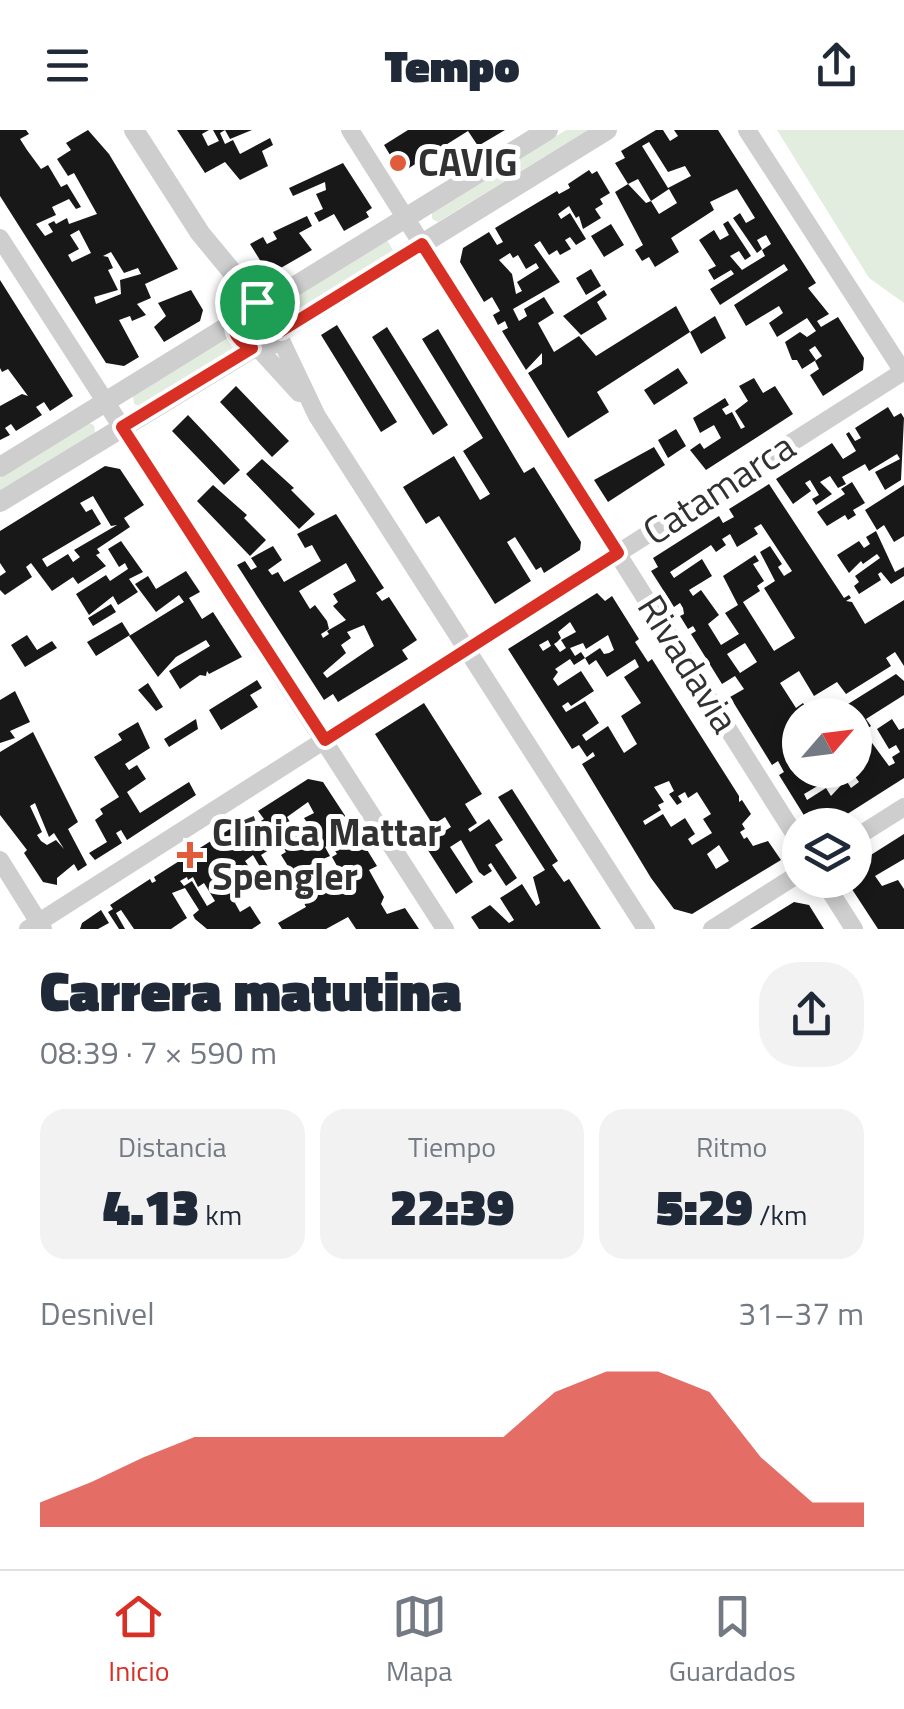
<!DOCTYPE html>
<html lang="es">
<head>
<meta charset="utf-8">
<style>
	:root { --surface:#fff; --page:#f2f2f3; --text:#1f2937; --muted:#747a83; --line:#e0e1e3; --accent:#d93025 }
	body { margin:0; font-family:"Titillium Web",sans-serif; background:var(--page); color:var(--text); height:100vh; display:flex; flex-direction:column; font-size:38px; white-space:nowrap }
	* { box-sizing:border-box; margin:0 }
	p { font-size:32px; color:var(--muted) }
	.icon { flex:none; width:55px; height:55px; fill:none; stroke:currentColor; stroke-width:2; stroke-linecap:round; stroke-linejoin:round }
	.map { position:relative; height:799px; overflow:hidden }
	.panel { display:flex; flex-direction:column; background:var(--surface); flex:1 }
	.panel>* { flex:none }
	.needle { width:65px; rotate:62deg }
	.fabs { position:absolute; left:782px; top:568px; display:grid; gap:20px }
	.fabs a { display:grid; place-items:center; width:90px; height:90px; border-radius:50%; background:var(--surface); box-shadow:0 5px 15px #0003; font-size:50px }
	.pin { position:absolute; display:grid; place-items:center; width:85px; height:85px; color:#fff; margin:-42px; border:5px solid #fff; border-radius:50%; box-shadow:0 2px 10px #0007 }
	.round { display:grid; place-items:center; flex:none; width:105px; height:105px; border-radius:40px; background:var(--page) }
	.overview { display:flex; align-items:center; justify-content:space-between; height:170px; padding:0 40px }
	h1 { font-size:55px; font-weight:800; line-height:75px }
	.stats { display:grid; grid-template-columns:repeat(3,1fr); gap:15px; height:170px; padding:10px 40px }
	.stats div { display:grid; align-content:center; border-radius:25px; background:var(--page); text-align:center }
	.stats b { font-size:50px; font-weight:800 }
	.stats small { font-size:28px; font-weight:400 }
	.stats p { font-size:28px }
	.chart { height:280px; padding:20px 40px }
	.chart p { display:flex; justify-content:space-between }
	.chart svg { width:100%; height:180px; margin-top:10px; fill:var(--accent); opacity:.7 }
	header { display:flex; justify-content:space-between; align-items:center; height:130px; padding:0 40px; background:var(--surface); font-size:45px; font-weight:800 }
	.menu { display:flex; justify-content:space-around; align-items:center; height:140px; border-top:2px solid var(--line); background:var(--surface); font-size:28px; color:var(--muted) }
	.menu a { display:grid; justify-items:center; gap:5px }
	.menu .selected { color:var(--accent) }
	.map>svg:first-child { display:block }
	.green { fill:#e3eddf }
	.building { fill:#181818; fill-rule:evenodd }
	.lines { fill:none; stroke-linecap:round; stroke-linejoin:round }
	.minor { stroke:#cecece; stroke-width:18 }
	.tertiary { stroke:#cecece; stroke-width:20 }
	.route-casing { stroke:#fff; stroke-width:20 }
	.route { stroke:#d93025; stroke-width:12 }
	.poi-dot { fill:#e05c3a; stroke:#fff; stroke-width:4 }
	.labels { text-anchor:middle; stroke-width:10; stroke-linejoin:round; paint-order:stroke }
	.poi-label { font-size:38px; font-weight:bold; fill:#313131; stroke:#fff; text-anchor:start }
	.street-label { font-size:38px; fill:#313131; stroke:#fff }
</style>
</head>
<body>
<header><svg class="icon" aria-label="menu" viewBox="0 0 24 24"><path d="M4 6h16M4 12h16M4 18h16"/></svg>Tempo<svg class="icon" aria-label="share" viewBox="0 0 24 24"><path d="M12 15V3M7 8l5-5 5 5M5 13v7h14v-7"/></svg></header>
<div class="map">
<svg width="904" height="799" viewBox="0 0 904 799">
	<rect width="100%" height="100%" fill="#fff"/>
	<path class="green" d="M 566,0 L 588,0 L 438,92 L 432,89 L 432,82 Z
		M 777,0 L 904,0 L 904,173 L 869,148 Z
		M 387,110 L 393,120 L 293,182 L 286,173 Z
		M 227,209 L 233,219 L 139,276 L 134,274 L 133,266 Z
		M 89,293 L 94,295 L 95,303 L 0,361 L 0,348 Z"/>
	<path class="building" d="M 0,0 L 26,0 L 29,4 L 20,9 L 27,20 L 41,39 L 48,35 L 61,57 L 67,54 L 81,77 L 76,79 L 69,69 L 52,77 L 56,85 L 36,94 L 45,106 L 53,102 L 48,94 L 54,91 L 56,94 L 67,88 L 69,94 L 97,84 L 74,43 L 68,46 L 57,29 L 71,20 L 66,13 L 88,0 L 109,24 L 178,139 L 145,154 L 151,168 L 137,174 L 146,185 L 132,191 L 130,186 L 119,190 L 139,227 L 124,236 L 106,233 L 0,66 ZM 79,100 L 91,123 L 72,132 L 68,125 L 79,119 L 70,105 ZM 111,122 L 124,143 L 138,138 L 141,144 L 120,150 L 121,164 L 96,174 L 94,167 L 118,160 L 108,140 L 113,138 L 108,127 L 103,126 Z
		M 177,0 L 209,0 L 202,4 L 208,16 L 219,11 L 213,0 L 252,0 L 230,9 L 225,0 L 220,3 L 225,14 L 233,10 L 240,24 L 270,8 L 273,15 L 262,21 L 268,36 L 240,50 L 225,32 L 205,43 Z
		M 408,0 L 505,0 L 478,16 L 468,1 L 401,43 L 384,15 Z
		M 656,0 L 663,0 L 670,11 L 678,6 L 674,0 L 718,0 L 816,153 L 808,158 L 829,184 L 817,191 L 821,197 L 838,187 L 864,228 L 863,240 L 823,266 L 810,245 L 819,239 L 815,231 L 822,226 L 815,216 L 809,220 L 816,230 L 802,239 L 797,230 L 792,230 L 785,212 L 800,202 L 807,207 L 816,201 L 807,188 L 777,207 L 769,193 L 783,183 L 779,176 L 746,196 L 734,175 L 788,140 L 784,134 L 720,175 L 710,159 L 734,144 L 731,140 L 714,150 L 708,140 L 716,136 L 699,110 L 714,100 L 720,110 L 729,105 L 723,94 L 728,91 L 751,126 L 745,130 L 739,121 L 730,126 L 742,140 L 765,126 L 762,120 L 771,114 L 766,105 L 757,110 L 762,119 L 757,123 L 733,88 L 740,83 L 746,93 L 755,88 L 737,59 L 710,72 L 714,80 L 671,108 L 679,122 L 655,137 L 649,127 L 642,131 L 635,120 L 643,115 L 615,62 L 628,54 L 646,73 L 651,71 L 659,84 L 677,73 L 669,59 L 651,71 L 638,49 L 628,54 L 615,33 L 625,28 L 621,21 ZM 649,12 L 668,42 L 685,36 L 691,46 L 668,58 L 642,16 Z
		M 343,33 L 372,78 L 366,82 L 369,87 L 344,101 L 334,84 L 319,92 L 314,83 L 323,79 L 316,64 L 326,60 L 325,52 L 293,66 L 289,58 Z
		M 589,40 L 592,44 L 597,41 L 610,63 L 600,69 L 603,74 L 595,79 L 601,88 L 583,99 L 579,86 L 576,88 L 569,76 L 558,84 L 561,89 L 570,83 L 586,109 L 576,115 L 570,107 L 565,110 L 571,119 L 560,125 L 557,120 L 549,125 L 540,111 L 534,115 L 560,152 L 513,179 L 519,191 L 527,186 L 524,179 L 544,167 L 554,183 L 538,193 L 554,222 L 579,206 L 596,226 L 676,176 L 690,202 L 597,262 L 609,282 L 568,308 L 528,243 L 542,234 L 542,223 L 526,240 L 502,201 L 508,198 L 505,191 L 498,195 L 493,185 L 500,181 L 492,167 L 484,172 L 460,132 L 463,118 L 489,102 L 497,115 L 503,112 L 495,98 L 557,61 L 559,64 L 570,58 L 568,54 ZM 510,123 L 513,128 L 518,125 L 526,139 L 536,133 L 539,138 L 517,152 L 522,161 L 516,164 L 512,144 L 499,130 Z
		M 307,86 L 312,96 L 299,103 L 312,120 L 279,139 L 269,132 L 263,135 L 250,114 L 263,107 L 267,114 L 277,109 L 273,102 Z
		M 611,94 L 624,115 L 604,127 L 591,106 Z
		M 591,139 L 601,156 L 586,165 L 576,148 Z
		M 0,150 L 73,266 L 50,281 L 44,272 L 36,277 L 42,285 L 16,301 L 11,294 L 5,298 L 10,305 L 0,310 L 0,276 L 22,264 L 28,266 L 8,239 L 2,242 L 0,238 Z
		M 191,160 L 203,180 L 200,191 L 164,212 L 154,197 L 166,186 L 158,173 Z
		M 604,160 L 607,165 L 597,172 L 607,189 L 581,205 L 563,186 Z
		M 715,186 L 726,208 L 701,224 L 690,202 Z
		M 337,195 L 397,292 L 381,302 L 321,205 Z
		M 387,197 L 448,295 L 433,305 L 372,207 Z
		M 438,199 L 524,343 L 534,337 L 581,412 L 580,420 L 544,443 L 541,437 L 536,440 L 515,407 L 507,412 L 531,451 L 495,474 L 439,386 L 426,394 L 403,357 L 454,326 L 480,370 L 490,364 L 463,321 L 483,308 L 422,209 Z
		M 678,238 L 688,253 L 654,275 L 644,260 Z
		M 754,248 L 763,263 L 775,256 L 793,284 L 706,340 L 690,320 L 700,313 L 704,319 L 721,308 L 714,295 L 700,303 L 693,288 L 725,268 L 729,275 L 722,279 L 726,285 L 732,282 L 741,299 L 745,297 L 735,281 L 748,271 L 739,256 Z
		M 236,256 L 289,311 L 272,327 L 220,272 Z
		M 888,277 L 894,287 L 901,283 L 904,288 L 901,350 L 885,360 L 875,342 L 900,329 L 897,324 L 869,341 L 865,334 L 851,342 L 842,347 L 846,354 L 838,358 L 830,346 L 820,352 L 832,364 L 816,375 L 812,369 L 819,365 L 810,350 L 805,353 L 811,361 L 793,374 L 776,349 L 832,313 L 843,329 L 856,321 L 846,304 L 849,302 L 855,311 L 861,308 L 855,298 Z
		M 188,285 L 240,340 L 224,355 L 172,301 Z
		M 676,299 L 686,316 L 668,328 L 658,310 Z
		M 654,317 L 665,335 L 608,372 L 594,350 Z
		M 262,329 L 294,358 L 291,360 L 315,384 L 299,399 L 246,344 Z
		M 105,336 L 120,339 L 144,375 L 124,388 L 130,397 L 97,419 L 100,423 L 96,425 L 106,436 L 78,454 L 73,447 L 52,461 L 31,433 L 26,437 L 32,447 L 5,465 L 0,460 L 0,446 L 6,442 L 0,433 L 0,401 ZM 93,366 L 111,396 L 117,395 L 74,420 L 80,427 L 73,432 L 68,424 L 47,437 L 42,429 L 101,394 L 92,379 L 86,382 L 80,373 Z
		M 852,352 L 865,373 L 853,380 L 856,385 L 848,390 L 845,385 L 827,396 L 817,382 L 845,364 L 841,359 Z
		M 769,354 L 844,468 L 849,465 L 851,468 L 846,471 L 852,472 L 865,494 L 904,470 L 904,536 L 895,522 L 886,528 L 891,536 L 846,564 L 837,552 L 814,566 L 799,541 L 780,553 L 796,578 L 803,573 L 811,585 L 800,585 L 800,640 L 828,640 L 833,647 L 804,664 L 807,670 L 826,658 L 831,666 L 846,650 L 851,658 L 859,652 L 854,645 L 862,638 L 846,645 L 836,640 L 855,640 L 855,627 L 857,630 L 864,627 L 855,609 L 864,602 L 889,636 L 895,633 L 892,627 L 900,622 L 896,615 L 889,619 L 877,599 L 892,589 L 899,600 L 904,598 L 904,648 L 830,695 L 810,695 L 779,645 L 784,642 L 778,631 L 772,635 L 730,567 L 744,559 L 735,546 L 722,554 L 691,504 L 696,501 L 693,496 L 688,499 L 680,486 L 684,484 L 683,478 L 680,473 L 674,477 L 651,441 L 658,437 L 653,428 L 719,386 L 723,393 L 734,387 L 729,379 ZM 761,394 L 792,441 L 784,446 L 778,437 L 782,434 L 770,416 L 760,422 L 775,451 L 764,458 L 795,508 L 774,521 L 743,472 L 760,461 L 757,456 L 764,451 L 753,434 L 759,431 L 755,425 L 723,446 L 738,475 L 725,483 L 739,504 L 721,515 L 708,494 L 719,485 L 701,460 L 693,466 L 689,460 L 712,446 L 702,429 L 674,448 L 670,442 L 711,415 L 716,422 L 726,415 L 722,409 L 730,404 L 737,417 L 758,404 L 754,398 ZM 745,513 L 757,532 L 740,543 L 727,524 Z
		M 213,355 L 247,385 L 244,388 L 266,410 L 250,426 L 197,371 Z
		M 904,355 L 904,406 L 894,412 L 884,395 L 877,400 L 865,380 Z
		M 336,384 L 384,458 L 376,463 L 382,471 L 389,467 L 417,510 L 402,520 L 408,529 L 338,572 L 333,564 L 324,570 L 237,435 L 245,431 L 251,440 L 257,437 L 251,428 L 273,416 L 282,430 L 268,440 L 272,445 L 278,442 L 284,452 L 321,431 L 312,415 L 305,418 L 297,404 ZM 346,433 L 356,451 L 333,464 L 338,472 L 333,476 L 346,490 L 327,501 L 329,504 L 323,508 L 321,504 L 329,499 L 327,491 L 315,475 L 310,479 L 299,461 ZM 364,495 L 374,516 L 327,548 L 323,543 L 346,523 L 341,515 L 351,508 L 347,502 Z
		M 876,401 L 895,442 L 904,437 L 904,446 L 891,454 L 881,442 L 878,444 L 881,450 L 859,464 L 854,456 L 859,452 L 855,446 L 880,428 L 877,424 L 863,434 L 861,431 L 849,443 L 837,425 L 859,411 L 864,418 L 870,414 L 866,407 Z
		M 121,411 L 143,442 L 129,449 L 138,462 L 118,475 L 113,466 L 89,485 L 76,464 L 106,445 L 110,451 L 128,439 L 125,433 L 119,437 L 108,419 Z
		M 186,441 L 200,462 L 189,468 L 202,489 L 213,482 L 242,527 L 209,544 L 207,541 L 206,546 L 200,545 L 180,559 L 169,541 L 210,516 L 206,510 L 176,527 L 158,547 L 129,506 L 184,472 L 179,465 L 156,482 L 135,454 L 148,446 L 156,459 Z
		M 597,463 L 605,471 L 612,466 L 639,509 L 635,512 L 648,532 L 652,529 L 739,666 L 739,672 L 742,670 L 751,684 L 742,694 L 745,699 L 740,702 L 744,709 L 747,707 L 753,716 L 768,711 L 781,730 L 692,784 L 674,779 L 651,748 L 582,634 L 595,626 L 593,622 L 587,627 L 579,615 L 572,619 L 508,519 ZM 570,492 L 576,502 L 561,510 L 566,518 L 560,522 L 554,514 L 543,521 L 539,515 L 548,510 L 551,516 L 557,512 L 561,508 L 558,502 ZM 608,505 L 614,520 L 609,523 L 604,524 L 600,518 L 585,528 L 581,522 L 575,526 L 570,518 L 583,513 L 586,519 ZM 585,528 L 589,535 L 596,530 L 607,547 L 635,529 L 639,537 L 624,547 L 641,573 L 621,586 L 637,614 L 624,623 L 608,596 L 586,611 L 582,605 L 599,593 L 585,571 L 566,582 L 562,576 L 568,572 L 571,576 L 594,561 L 581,541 L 558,556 L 553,549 L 558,542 L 555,539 L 570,529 L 574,535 ZM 669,651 L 674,661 L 669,664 L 677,675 L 682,672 L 678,666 L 685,662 L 688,668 L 697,662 L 711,684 L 703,689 L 712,703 L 692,715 L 688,709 L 695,704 L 685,688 L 671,697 L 663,684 L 645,695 L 643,691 L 661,680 L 658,675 L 664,672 L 654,657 ZM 719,715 L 729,731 L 716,739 L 707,724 Z
		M 111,474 L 116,482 L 93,496 L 88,488 Z
		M 122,492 L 130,505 L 96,526 L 87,512 Z
		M 27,505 L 37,520 L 52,511 L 57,518 L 25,537 L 11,515 Z
		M 896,544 L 904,551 L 904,565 L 866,589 L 871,596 L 855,606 L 855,585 L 843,585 L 840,579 Z
		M 257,550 L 262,558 L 250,565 L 258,577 L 221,600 L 209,580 Z
		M 148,553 L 163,577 L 156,581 L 138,560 Z
		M 15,561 L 30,592 L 10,601 L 15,608 L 0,613 L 0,570 Z
		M 424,573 L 482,664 L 465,674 L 477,693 L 468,699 L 470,702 L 489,689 L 503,710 L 495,715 L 517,748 L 506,756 L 491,733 L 488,735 L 492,741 L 484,746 L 479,742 L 461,710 L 450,717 L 473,752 L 456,764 L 424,714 L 451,697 L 445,687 L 433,695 L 375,604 Z
		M 196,589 L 198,599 L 169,617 L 164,609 Z
		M 138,592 L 150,618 L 125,634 L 129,640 L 137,635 L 146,649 L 127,662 L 140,683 L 189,652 L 196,665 L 127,710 L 121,700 L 116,703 L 122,713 L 95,730 L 89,723 L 107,712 L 95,690 L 103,684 L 100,679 L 119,667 L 94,627 L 122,610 L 118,604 Z
		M 33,602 L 78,692 L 68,699 L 87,735 L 78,741 L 74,734 L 57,748 L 57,755 L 43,752 L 24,723 L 27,720 L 0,685 L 0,622 ZM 35,673 L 49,707 L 54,703 L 64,719 L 56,710 L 47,715 L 41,711 L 37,705 L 42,702 L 30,676 Z
		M 308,649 L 323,652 L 359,707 L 346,714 L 349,717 L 361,710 L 377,736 L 369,740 L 384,767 L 381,774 L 387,784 L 405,778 L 419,799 L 356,799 L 348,787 L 326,799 L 282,799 L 278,793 L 306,777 L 300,765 L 311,759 L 308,754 L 337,736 L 332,727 L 337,724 L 331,714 L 325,717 L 330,726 L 305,737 L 307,742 L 296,749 L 281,725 L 286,722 L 280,713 L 261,725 L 274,746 L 268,750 L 253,725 L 245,731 L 254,744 L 233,751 L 244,768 L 235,773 L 240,782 L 250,776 L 261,793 L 252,799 L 207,799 L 195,789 L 193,785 L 199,780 L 185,758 L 172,763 L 187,788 L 171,799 L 134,799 L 121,780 L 116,783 L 125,799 L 119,799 L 108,782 L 113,779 L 110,775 L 150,749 L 152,753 L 156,751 L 154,747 L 233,697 L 241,709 L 256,700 L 253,696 L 264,689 L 258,681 ZM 308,672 L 314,683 L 304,688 L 315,705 L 292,718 L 289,713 L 299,707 L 287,687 ZM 187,747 L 188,750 L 193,747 L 198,757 L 204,753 L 215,771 L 207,776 L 192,751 L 184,756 L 180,751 Z
		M 512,659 L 558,731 L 552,735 L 564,752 L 569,749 L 601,799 L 479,799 L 471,787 L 490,775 L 509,793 L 514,790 L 500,768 L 522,754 L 536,776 L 540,773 L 533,747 L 545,740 L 498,667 Z
		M 904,704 L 904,729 L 875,746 L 882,756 L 898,750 L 904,759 L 904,799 L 878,799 L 846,750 L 855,750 L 855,735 Z
		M 794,772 L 809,775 L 824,799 L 750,799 Z
		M 101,780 L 109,793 L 98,799 L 80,799 L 82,793 Z"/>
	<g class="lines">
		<path class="minor" d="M 350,0 L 800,713
			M 747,0 L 904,243
			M 0,108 L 445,799
			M 279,206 L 317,286 L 646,799
			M 259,219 L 299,263
			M 855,708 L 904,677
			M 0,730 L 43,799
			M 823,750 L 854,799
			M 28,799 L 904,241
			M 712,799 L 800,743"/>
		<path class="tertiary" d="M 134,0 L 200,103 L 257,172
			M235 196a23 23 0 1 1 46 0a23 23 0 1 1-46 0Z
			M 266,174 L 548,0
			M 281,201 L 607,0
			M 0,337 L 235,192
			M 0,372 L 253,218"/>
	</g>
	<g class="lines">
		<g class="route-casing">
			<path id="route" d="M 422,114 L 618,423 L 325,610 L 122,297 L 252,218 C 198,191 283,141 281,201 Z"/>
		</g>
		<use href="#route" class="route"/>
	</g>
	<g class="poi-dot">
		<circle cx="398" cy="33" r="10"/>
		<path d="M185 710h10v10h10v10h-10v10h-10v-10h-10v-10h10z"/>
	</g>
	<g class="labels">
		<g class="poi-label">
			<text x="418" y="46">CAVIG</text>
			<text x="212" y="716">Clínica Mattar<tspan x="212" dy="44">Spengler</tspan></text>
		</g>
		<g class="street-label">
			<text transform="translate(719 359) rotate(-33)" y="13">Catamarca</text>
			<text transform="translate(688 534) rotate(58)" y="13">Rivadavia</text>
		</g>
	</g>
</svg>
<div class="fabs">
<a><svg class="needle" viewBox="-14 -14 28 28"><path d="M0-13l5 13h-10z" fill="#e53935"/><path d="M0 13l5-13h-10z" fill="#747a83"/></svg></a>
<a><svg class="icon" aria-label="layers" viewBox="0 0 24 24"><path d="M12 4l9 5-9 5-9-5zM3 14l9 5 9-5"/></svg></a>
</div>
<div class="pin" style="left:257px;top:172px;background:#1e9e55"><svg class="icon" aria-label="arrive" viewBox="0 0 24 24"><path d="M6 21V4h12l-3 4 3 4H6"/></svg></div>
</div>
<section class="panel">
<div class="overview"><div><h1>Carrera matutina</h1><p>08:39 · 7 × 590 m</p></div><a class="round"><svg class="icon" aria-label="share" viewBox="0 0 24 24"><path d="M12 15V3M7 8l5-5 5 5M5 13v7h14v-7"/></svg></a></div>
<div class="stats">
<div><p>Distancia</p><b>4.13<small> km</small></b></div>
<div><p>Tiempo</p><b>22:39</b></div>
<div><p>Ritmo</p><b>5:29<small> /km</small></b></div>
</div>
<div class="chart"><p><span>Desnivel</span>31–37 m</p>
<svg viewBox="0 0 160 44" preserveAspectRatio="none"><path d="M0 44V38L10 33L20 27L30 22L40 22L50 22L60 22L70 22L80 22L90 22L100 11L110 6L120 6L130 11L140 27L150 38L160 38V44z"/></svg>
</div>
</section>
<nav class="menu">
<a class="selected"><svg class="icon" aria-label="home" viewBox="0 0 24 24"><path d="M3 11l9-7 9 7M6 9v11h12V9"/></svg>Inicio</a>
<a><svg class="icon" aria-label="map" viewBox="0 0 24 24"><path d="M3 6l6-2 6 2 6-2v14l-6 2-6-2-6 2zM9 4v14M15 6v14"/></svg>Mapa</a>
<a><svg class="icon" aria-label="saved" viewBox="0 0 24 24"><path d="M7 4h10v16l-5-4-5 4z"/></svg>Guardados</a>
</nav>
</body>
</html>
